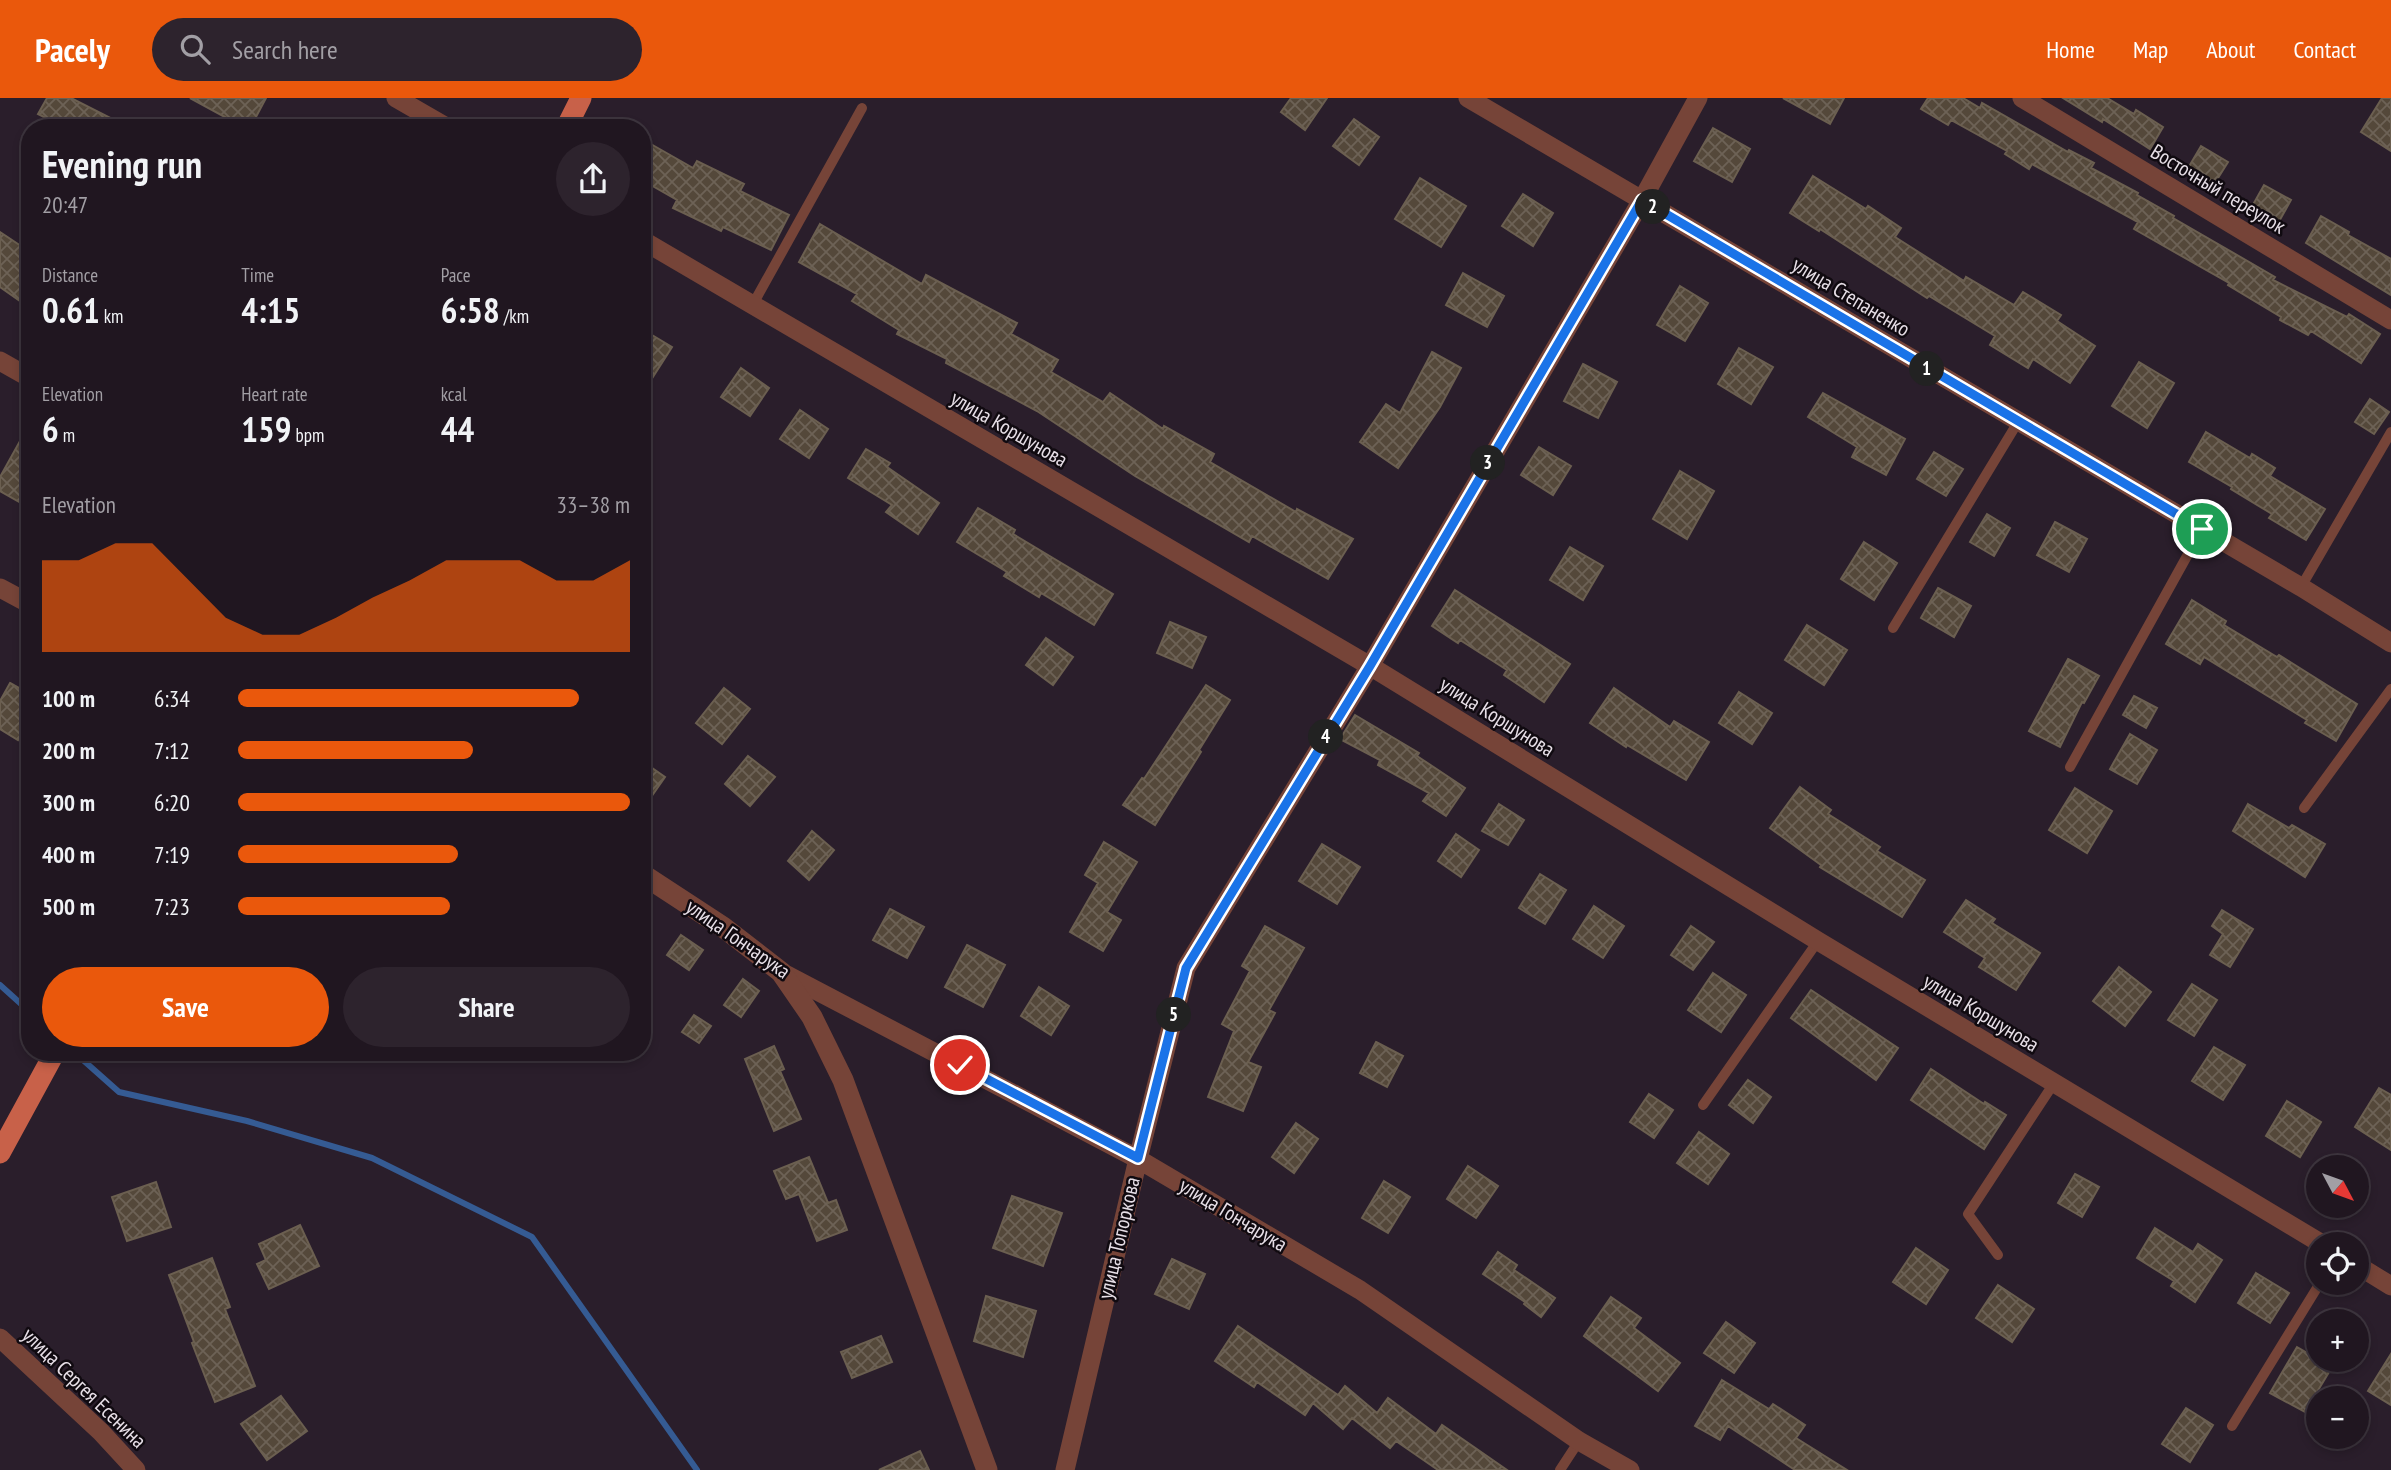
<!DOCTYPE html>
<html lang="en">
<head>
<meta charset="utf-8">
<style>
	:root { --surface:#201620; --page:#2d232d; --text:#f1f3f6; --muted:#a29fa5; --line:#3d353e; --accent:#ea580c }
	body { margin:0; font-family:"PT Sans Narrow",sans-serif; background:var(--page); color:var(--text); height:100vh; display:flex; flex-direction:column; font-size:26px; white-space:nowrap }
	* { box-sizing:border-box; margin:0 }
	p { font-size:23px; color:var(--muted) }
	.icon { flex:none; width:38px; height:38px; fill:none; stroke:currentColor; stroke-width:2; stroke-linecap:round; stroke-linejoin:round }
	.map { position:relative; flex:1; overflow:hidden }
	.sheet { position:absolute; left:21px; top:21px; width:630px; height:942px; display:flex; flex-direction:column; background:var(--surface); border-radius:28px; box-shadow:0 4px 10px #0003,0 0 0 2px var(--line) }
	.sheet>* { flex:none }
	.needle { width:46px; rotate:131deg }
	.fabs { position:absolute; left:2306px; top:1057px; display:grid; gap:14px }
	.fabs a { display:grid; place-items:center; width:63px; height:63px; border-radius:50%; background:var(--surface); box-shadow:0 4px 10px #0003,0 0 0 2px var(--line); font-size:35px }
	.pin { position:absolute; display:grid; place-items:center; width:60px; height:60px; color:#fff; margin:-30px; border:4px solid #fff; border-radius:50%; box-shadow:0 2px 7px #0007 }
	.km { position:absolute; width:35px; height:35px; margin:-18px; border-radius:50%; background:#222; color:#fff; font-size:19px; line-height:35px; text-align:center }
	.round { display:grid; place-items:center; flex:none; width:74px; height:74px; border-radius:37px; background:var(--page) }
	.summary { display:flex; align-items:center; justify-content:space-between; height:119px; padding:0 21px }
	h1 { font-size:38px; font-weight:600; line-height:52px }
	.stats { display:grid; grid-template-columns:repeat(3,1fr); gap:10px; height:119px; padding:7px 21px }
	.stats div { display:grid; align-content:center }
	.stats b { font-size:35px; font-weight:600 }
	.stats small { font-size:19px; font-weight:400 }
	.stats p { font-size:19px }
	.chart { height:196px; padding:14px 21px }
	.chart p { display:flex; justify-content:space-between }
	.chart svg { width:100%; height:126px; margin-top:7px; fill:var(--accent); opacity:.7 }
	.cta { display:flex; gap:14px; margin-top:auto; padding:14px 21px }
	.cta a { flex:1; height:80px; border-radius:42px; background:var(--accent); color:#fff; font-size:28px; font-weight:600; line-height:80px; text-align:center }
	.cta a+a { background:var(--page); color:var(--text) }
	ul { padding:0 21px; list-style:none; font-size:23px }
	li { display:grid; grid-template-columns:112px 84px 1fr; align-items:center; height:52px }
	li i { height:18px; border-radius:9px; background:var(--accent) }
	header { display:flex; align-items:center; gap:42px; box-sizing:border-box; height:98px; padding:0 35px; background:var(--accent); color:#fff }
	header strong { font-size:33px }
	nav { display:flex; gap:38px; margin-inline-start:auto; font-size:24px }
	.search { width:490px; height:63px; background:var(--page); display:flex; align-items:center; gap:18px; box-sizing:border-box; padding:0 24px; border-radius:38px; color:var(--muted); font-size:26px }
	.map>svg:first-child { display:block }
	.lines { fill:none; stroke-linecap:round; stroke-linejoin:round }
	.stream { stroke:#355b93; stroke-width:6 }
	.building { fill:url(#building-cross-hatch); stroke:#6b5f50; stroke-width:2 }
	.service { stroke:#764438; stroke-width:10 }
	.minor { stroke:#764438; stroke-width:19 }
	.tertiary { stroke:#764438; stroke-width:21 }
	.primary { stroke:#c86149; stroke-width:21 }
	.route-casing { stroke:#fff; stroke-width:14 }
	.route { stroke:#1a73e8; stroke-width:9 }
	.labels { text-anchor:middle; stroke-width:5; stroke-linejoin:round; paint-order:stroke }
	.street-label { font-size:21px; fill:#e7dfe7; stroke:#100a10 }
</style>
</head>
<body>
<header>
<strong>Pacely</strong>
<div class="search"><svg class="icon" aria-label="search" viewBox="0 0 24 24"><circle cx="10" cy="10" r="6"/><path d="M15 15l6 6"/></svg>Search here</div>
<nav><a>Home</a><a>Map</a><a>About</a><a>Contact</a></nav>
</header>
<div class="map">
<svg width="2391" height="1372" viewBox="0 0 2391 1372">
	<defs>
		<pattern id="building-cross-hatch" width="8" height="8" patternUnits="userSpaceOnUse" patternTransform="scale(1.75)"><rect width="8" height="8" fill="#54483a"/><path d="M0 0l8 8M0 8l8-8" fill="none" stroke="#6d6256"/></pattern>
	</defs>
	<rect width="100%" height="100%" fill="#2a1e2b"/>
	<g class="lines">
		<path class="stream" d="M 0,887 L 30,914
			M 74,954 L 119,994 L 247,1023 L 372,1060 L 532,1139 L 697,1372"/>
	</g>
	<path class="building" d="M 47,0 L 71,0 L 130,30 L 66,30 L 38,16 Z
		M 190,0 L 266,0 L 250,30 L 245,30 Z
		M 1291,0 L 1327,0 L 1305,32 L 1281,14 Z
		M 1783,0 L 1844,0 L 1830,26 Z
		M 1928,0 L 1963,0 L 1980,10 L 1982,5 L 2068,54 L 2069,52 L 2094,65 L 2091,70 L 2138,95 L 2137,97 L 2174,118 L 2173,120 L 2275,179 L 2273,182 L 2347,219 L 2349,216 L 2380,236 L 2361,265 L 2311,233 L 2308,237 L 2280,222 L 2281,219 L 2228,187 L 2229,185 L 2134,131 L 2138,124 L 2032,66 L 2029,71 L 2005,56 L 2007,53 L 1951,22 L 1948,27 L 1921,11 Z
		M 2063,0 L 2107,0 L 2134,16 L 2136,12 L 2163,29 L 2150,51 L 2103,21 L 2102,24 Z
		M 2382,0 L 2391,0 L 2391,53 L 2361,34 Z
		M 1354,21 L 1379,39 L 1359,67 L 1333,48 Z
		M 1713,30 L 1750,51 L 1732,84 L 1694,63 Z
		M 642,41 L 693,70 L 697,63 L 744,86 L 740,93 L 789,117 L 771,152 L 723,129 L 721,133 L 673,110 L 677,102 L 642,82 Z
		M 2201,48 L 2228,64 L 2213,88 L 2187,72 Z
		M 1813,78 L 1866,111 L 1868,108 L 1901,130 L 1895,139 L 1964,183 L 1966,179 L 2014,207 L 2023,194 L 2061,217 L 2057,223 L 2095,248 L 2070,285 L 2033,261 L 2028,270 L 1990,247 L 1995,238 L 1929,198 L 1927,200 L 1820,131 L 1819,133 L 1790,115 Z
		M 1420,80 L 1466,108 L 1441,149 L 1395,121 Z
		M 2264,87 L 2291,102 L 2277,127 L 2250,112 Z
		M 1523,96 L 1553,115 L 1533,148 L 1502,128 Z
		M 2321,118 L 2349,134 L 2348,137 L 2391,161 L 2391,197 L 2306,145 Z
		M 820,126 L 922,186 L 926,177 L 1017,225 L 1011,236 L 1058,262 L 1051,274 L 1103,304 L 1110,295 L 1163,331 L 1164,328 L 1214,356 L 1210,364 L 1296,414 L 1297,411 L 1353,441 L 1328,481 L 1252,438 L 1249,444 L 1135,378 L 1037,313 L 946,265 L 947,261 L 897,236 L 899,232 L 852,203 L 857,196 L 799,164 Z
		M 0,134 L 30,154 L 30,210 L 0,189 Z
		M 1463,175 L 1504,198 L 1487,229 L 1446,207 Z
		M 1680,188 L 1708,205 L 1685,243 L 1657,227 Z
		M 642,231 L 672,249 L 642,296 Z
		M 1739,250 L 1773,269 L 1751,306 L 1718,286 Z
		M 1432,254 L 1461,270 L 1440,309 L 1398,370 L 1360,344 L 1386,306 L 1400,315 Z
		M 2139,264 L 2174,285 L 2147,330 L 2112,308 Z
		M 1583,266 L 1617,284 L 1598,320 L 1564,303 Z
		M 741,270 L 769,290 L 750,318 L 721,299 Z
		M 1823,295 L 1905,341 L 1886,377 L 1852,359 L 1857,349 L 1808,319 Z
		M 2370,301 L 2389,314 L 2374,336 L 2355,324 Z
		M 800,312 L 828,331 L 809,360 L 780,341 Z
		M 30,325 L 30,410 L 0,393 L 0,379 Z
		M 2206,334 L 2250,360 L 2252,356 L 2275,370 L 2270,378 L 2325,411 L 2306,442 L 2269,420 L 2272,416 L 2231,391 L 2232,389 L 2189,364 Z
		M 1539,349 L 1571,368 L 1553,397 L 1521,377 Z
		M 866,351 L 890,365 L 887,369 L 939,405 L 918,436 L 886,414 L 892,407 L 848,380 Z
		M 1934,354 L 1963,371 L 1946,398 L 1917,381 Z
		M 1680,373 L 1714,393 L 1687,441 L 1653,421 Z
		M 978,410 L 1015,432 L 1013,436 L 1113,496 L 1094,527 L 1041,495 L 1039,499 L 1004,478 L 1007,474 L 957,444 Z
		M 1987,416 L 2010,430 L 1994,458 L 1970,444 Z
		M 2055,424 L 2087,441 L 2069,474 L 2037,457 Z
		M 1864,444 L 1897,465 L 1874,502 L 1841,481 Z
		M 1570,449 L 1603,468 L 1583,502 L 1550,482 Z
		M 1938,490 L 1971,508 L 1954,539 L 1921,520 Z
		M 1455,492 L 1570,566 L 1544,604 L 1504,577 L 1507,572 L 1460,542 L 1458,545 L 1432,528 Z
		M 2192,502 L 2226,523 L 2224,527 L 2277,559 L 2279,557 L 2357,606 L 2336,643 L 2305,625 L 2307,622 L 2204,559 L 2200,566 L 2166,546 Z
		M 1170,524 L 1206,539 L 1192,570 L 1157,555 Z
		M 1807,527 L 1847,552 L 1824,587 L 1785,562 Z
		M 1046,540 L 1073,559 L 1053,587 L 1026,567 Z
		M 2068,561 L 2099,578 L 2084,605 L 2082,604 L 2060,649 L 2029,633 Z
		M 10,585 L 30,596 L 30,622 L 18,642 L 0,631 L 0,603 Z
		M 1206,587 L 1230,602 L 1199,652 L 1201,654 L 1155,727 L 1123,707 L 1142,680 L 1144,681 Z
		M 724,590 L 750,611 L 722,646 L 696,625 Z
		M 1614,590 L 1670,629 L 1674,623 L 1709,644 L 1686,682 L 1627,647 L 1626,649 L 1590,625 Z
		M 1739,594 L 1772,615 L 1752,646 L 1719,625 Z
		M 2134,598 L 2157,610 L 2146,630 L 2123,617 Z
		M 1355,617 L 1419,655 L 1417,658 L 1465,690 L 1446,718 L 1423,703 L 1429,695 L 1378,667 L 1380,662 L 1340,641 Z
		M 2130,636 L 2157,652 L 2137,686 L 2110,671 Z
		M 748,658 L 775,679 L 750,708 L 725,686 Z
		M 642,663 L 665,679 L 642,712 Z
		M 1800,689 L 1831,712 L 1828,716 L 1880,749 L 1877,753 L 1925,782 L 1902,819 L 1820,769 L 1821,767 L 1770,730 Z
		M 2075,690 L 2112,713 L 2087,755 L 2049,732 Z
		M 1499,706 L 1524,722 L 1508,747 L 1482,733 Z
		M 2248,706 L 2289,730 L 2292,727 L 2325,746 L 2305,779 L 2233,733 Z
		M 812,733 L 834,752 L 809,782 L 788,763 Z
		M 1456,736 L 1479,752 L 1461,779 L 1438,763 Z
		M 1104,744 L 1137,764 L 1107,814 L 1121,822 L 1103,853 L 1070,834 L 1098,785 L 1085,777 Z
		M 1322,746 L 1360,769 L 1337,806 L 1299,783 Z
		M 1540,776 L 1566,792 L 1545,826 L 1519,810 Z
		M 1966,802 L 1995,821 L 1992,825 L 2040,855 L 2016,892 L 1979,869 L 1985,860 L 1944,834 Z
		M 1594,808 L 1624,828 L 1603,860 L 1573,841 Z
		M 890,811 L 924,829 L 907,860 L 873,842 Z
		M 2222,812 L 2253,831 L 2230,869 L 2210,857 L 2223,836 L 2212,828 Z
		M 1265,828 L 1304,850 L 1269,912 L 1275,915 L 1248,964 L 1261,969 L 1243,1013 L 1208,999 L 1234,933 L 1222,926 L 1250,873 L 1242,868 Z
		M 1691,828 L 1714,844 L 1693,872 L 1671,857 Z
		M 681,837 L 703,852 L 689,872 L 667,857 Z
		M 967,847 L 1005,867 L 983,909 L 945,889 Z
		M 2119,869 L 2151,894 L 2125,928 L 2093,903 Z
		M 1713,875 L 1746,897 L 1721,934 L 1688,912 Z
		M 743,881 L 759,893 L 741,919 L 724,907 Z
		M 2192,886 L 2217,902 L 2194,938 L 2168,922 Z
		M 1039,889 L 1069,908 L 1051,937 L 1021,918 Z
		M 1811,892 L 1898,950 L 1876,982 L 1791,920 Z
		M 694,917 L 711,928 L 699,945 L 682,934 Z
		M 1376,944 L 1403,958 L 1387,989 L 1360,975 Z
		M 774,948 L 784,971 L 780,973 L 801,1021 L 774,1033 L 745,961 Z
		M 2214,949 L 2245,967 L 2223,1002 L 2192,983 Z
		M 1931,971 L 1984,1006 L 1985,1004 L 2006,1017 L 1984,1051 L 1911,1002 Z
		M 1748,982 L 1771,999 L 1753,1025 L 1729,1007 Z
		M 2379,990 L 2391,997 L 2391,1052 L 2355,1029 Z
		M 1649,996 L 1673,1012 L 1654,1040 L 1630,1024 Z
		M 2287,1003 L 2321,1024 L 2300,1059 L 2266,1038 Z
		M 1296,1025 L 1318,1041 L 1294,1075 L 1272,1059 Z
		M 1699,1034 L 1729,1056 L 1708,1086 L 1677,1065 Z
		M 809,1059 L 828,1105 L 836,1102 L 847,1132 L 817,1143 L 799,1096 L 786,1101 L 774,1073 Z
		M 1468,1068 L 1498,1088 L 1476,1120 L 1447,1101 Z
		M 2075,1076 L 2099,1089 L 2082,1119 L 2058,1105 Z
		M 1384,1083 L 1410,1099 L 1388,1135 L 1362,1120 Z
		M 156,1084 L 171,1129 L 127,1143 L 112,1099 Z
		M 1012,1098 L 1062,1115 L 1043,1168 L 993,1150 Z
		M 300,1127 L 319,1168 L 269,1191 L 257,1166 L 266,1162 L 259,1146 Z
		M 2155,1130 L 2193,1154 L 2198,1146 L 2222,1162 L 2195,1204 L 2171,1188 L 2174,1183 L 2137,1160 Z
		M 1916,1150 L 1948,1172 L 1926,1206 L 1893,1184 Z
		M 1498,1154 L 1517,1167 L 1514,1172 L 1555,1200 L 1541,1219 L 1524,1206 L 1525,1204 L 1483,1176 Z
		M 212,1160 L 230,1209 L 225,1211 L 255,1288 L 215,1304 L 192,1245 L 194,1244 L 169,1177 Z
		M 1172,1161 L 1205,1176 L 1189,1211 L 1155,1196 Z
		M 2256,1175 L 2289,1195 L 2270,1225 L 2238,1205 Z
		M 1998,1187 L 2034,1211 L 2012,1244 L 1976,1220 Z
		M 986,1198 L 1036,1213 L 1023,1259 L 974,1243 Z
		M 1611,1199 L 1641,1220 L 1634,1230 L 1680,1265 L 1658,1293 L 1584,1238 Z
		M 1726,1224 L 1755,1245 L 1734,1275 L 1704,1255 Z
		M 1238,1228 L 1338,1297 L 1345,1288 L 1377,1315 L 1388,1300 L 1436,1336 L 1442,1327 L 1507,1372 L 1438,1372 L 1396,1343 L 1390,1350 L 1352,1320 L 1343,1331 L 1313,1305 L 1305,1317 L 1257,1284 L 1254,1289 L 1215,1263 Z
		M 881,1238 L 892,1264 L 852,1280 L 841,1254 Z
		M 2297,1249 L 2332,1269 L 2305,1314 L 2270,1295 Z
		M 2391,1256 L 2391,1307 L 2368,1293 Z
		M 1722,1282 L 1769,1311 L 1773,1306 L 1805,1327 L 1796,1340 L 1847,1372 L 1795,1372 L 1728,1328 L 1720,1342 L 1695,1328 Z
		M 281,1298 L 307,1333 L 267,1362 L 241,1326 Z
		M 2186,1310 L 2213,1327 L 2190,1364 L 2162,1346 Z
		M 920,1353 L 929,1372 L 879,1372 Z"/>
	<g class="lines">
		<path class="service" d="M 752,208 L 862,10
			M 2301,489 L 2391,334
			M 1893,530 L 2018,324
			M 2070,669 L 2202,431
			M 2304,710 L 2391,591
			M 1703,1007 L 1818,843
			M 1998,1157 L 1968,1116 L 2054,985
			M 2232,1328 L 2320,1185
			M 1560,1372 L 1579,1343"/>
		<path class="minor" d="M 396,0 L 448,30
			M 1468,0 L 2301,489 L 2391,545
			M 2022,0 L 2391,222
			M 642,142 L 1370,568 L 1818,843 L 2322,1146
			M 0,263 L 30,280
			M 0,490 L 30,506
			M 781,874 L 1138,1061 L 1360,1192 L 1579,1343 L 1630,1372
			M 2357,1167 L 2391,1188
			M 0,1240 L 101,1334 L 136,1372
			M 1065,1372 L 1138,1061 L 1186,870 L 1370,568 L 1642,102 L 1698,0"/>
		<path class="tertiary" d="M 642,776 L 723,829 L 781,874 L 812,919 L 843,982 L 987,1372"/>
		<path class="primary" d="M 566,30 L 581,0
			M 0,1055 L 55,954"/>
	</g>
	<g class="lines">
		<g class="route-casing">
			<path id="route" d="M 960,967 L 1138,1060 L 1186,870 L 1370,568 L 1642,102 L 2202,431"/>
		</g>
		<use href="#route" class="route"/>
	</g>
	<g class="labels">
		<g class="street-label">
			<text transform="translate(2218 91) rotate(31)" y="7">Восточный переулок</text>
			<text transform="translate(1851 199) rotate(31)" y="7">улица Степаненко</text>
			<text transform="translate(1009 331) rotate(30)" y="7">улица Коршунова</text>
			<text transform="translate(1497 619) rotate(32)" y="7">улица Коршунова</text>
			<text transform="translate(738 841) rotate(35)" y="7">улица Гончарука</text>
			<text transform="translate(1981 915) rotate(31)" y="7">улица Коршунова</text>
			<text transform="translate(1233 1117) rotate(31)" y="7">улица Гончарука</text>
			<text transform="translate(1119 1140) rotate(-77)" y="7">улица Топоркова</text>
			<text transform="translate(84 1290) rotate(44)" y="7">улица Сергея Есенина</text>
		</g>
	</g>
</svg>
<div class="fabs">
<a><svg class="needle" viewBox="-14 -14 28 28"><path d="M0-13l5 13h-10z" fill="#e53935"/><path d="M0 13l5-13h-10z" fill="#a29fa5"/></svg></a>
<a><svg class="icon" aria-label="locate" viewBox="0 0 24 24"><circle cx="12" cy="12" r="6"/><path d="M12 2v4M12 18v4M2 12h4M18 12h4"/></svg></a>
<a>+</a>
<a>−</a>
</div>
<div class="pin" style="left:2202px;top:431px;background:#1e9e55"><svg class="icon" aria-label="arrive" viewBox="0 0 24 24"><path d="M6 21V4h12l-3 4 3 4H6"/></svg></div>
<div class="pin" style="left:960px;top:967px;background:#d93025"><svg class="icon" aria-label="check" viewBox="0 0 24 24"><path d="M5 12l5 5 9-10"/></svg></div>
<b class="km" style="left:1927px;top:271px">1</b>
<b class="km" style="left:1653px;top:109px">2</b>
<b class="km" style="left:1488px;top:365px">3</b>
<b class="km" style="left:1326px;top:639px">4</b>
<b class="km" style="left:1174px;top:917px">5</b>
<section class="sheet">
<div class="summary"><div><h1>Evening run</h1><p>20:47</p></div><a class="round"><svg class="icon" aria-label="share" viewBox="0 0 24 24"><path d="M12 15V3M7 8l5-5 5 5M5 13v7h14v-7"/></svg></a></div>
<div class="stats">
<div><p>Distance</p><b>0.61<small> km</small></b></div>
<div><p>Time</p><b>4:15</b></div>
<div><p>Pace</p><b>6:58<small> /km</small></b></div>
</div>
<div class="stats">
<div><p>Elevation</p><b>6<small> m</small></b></div>
<div><p>Heart rate</p><b>159<small> bpm</small></b></div>
<div><p>kcal</p><b>44</b></div>
</div>
<div class="chart"><p><span>Elevation</span>33–38 m</p>
<svg viewBox="0 0 160 44" preserveAspectRatio="none"><path d="M0 44V12L10 12L20 6L30 6L40 19L50 32L60 38L70 38L80 32L90 25L100 19L110 12L120 12L130 12L140 19L150 19L160 12V44z"/></svg>
</div>
<ul>
<li><b>100 m</b>6:34<i style="width:87%"></i></li>
<li><b>200 m</b>7:12<i style="width:60%"></i></li>
<li><b>300 m</b>6:20<i style="width:100%"></i></li>
<li><b>400 m</b>7:19<i style="width:56%"></i></li>
<li><b>500 m</b>7:23<i style="width:54%"></i></li>
</ul>
<div class="cta"><a>Save</a><a>Share</a></div>
</section>
</div>
</body>
</html>
